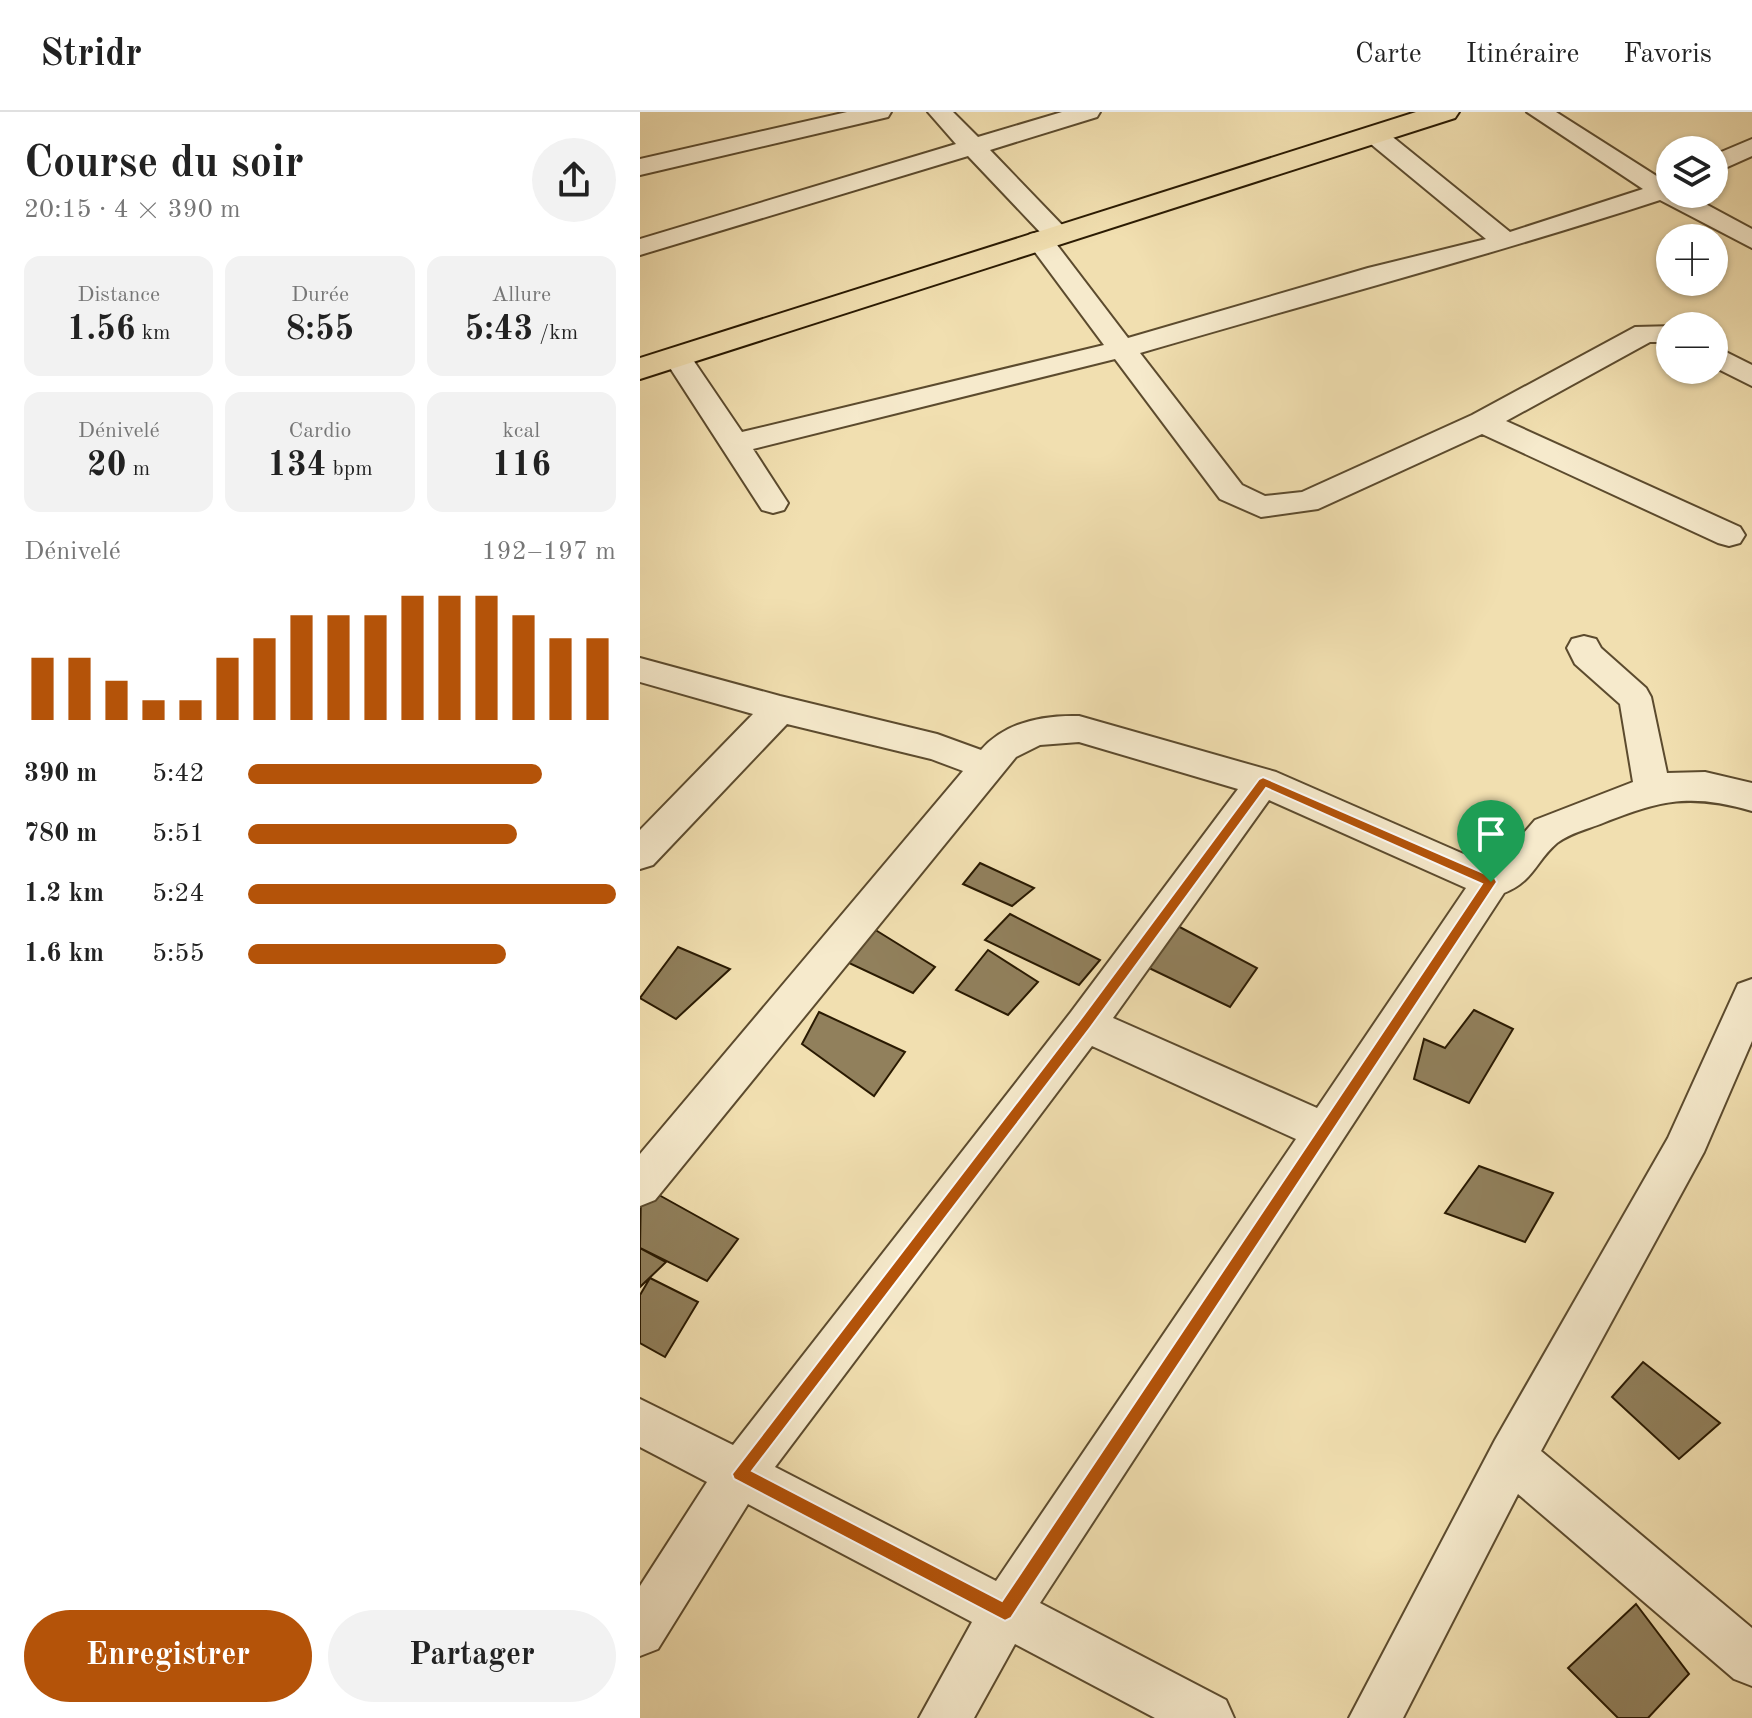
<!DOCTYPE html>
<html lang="fr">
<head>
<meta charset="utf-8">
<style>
	:root { --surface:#fff; --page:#f2f2f2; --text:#222; --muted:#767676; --line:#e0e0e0; --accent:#b45309 }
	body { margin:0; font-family:"Old Standard TT",serif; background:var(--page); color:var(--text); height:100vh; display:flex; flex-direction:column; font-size:30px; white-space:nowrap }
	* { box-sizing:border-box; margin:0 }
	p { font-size:26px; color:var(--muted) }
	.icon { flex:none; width:44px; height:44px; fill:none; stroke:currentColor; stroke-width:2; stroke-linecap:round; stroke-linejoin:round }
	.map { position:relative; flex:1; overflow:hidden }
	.details { display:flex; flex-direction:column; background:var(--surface); width:640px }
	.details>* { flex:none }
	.fabs { position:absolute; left:1016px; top:24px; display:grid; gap:16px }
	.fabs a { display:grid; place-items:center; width:72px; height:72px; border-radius:50%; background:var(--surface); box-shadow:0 2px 6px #0004; font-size:40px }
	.pin { position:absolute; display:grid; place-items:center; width:68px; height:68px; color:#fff; margin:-82px -34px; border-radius:50% 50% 50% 0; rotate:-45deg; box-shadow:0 0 8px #0007 }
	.pin .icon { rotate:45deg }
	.round { display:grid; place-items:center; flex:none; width:84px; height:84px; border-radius:42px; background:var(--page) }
	.summary { display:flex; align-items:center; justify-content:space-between; height:136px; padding:0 24px }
	h1 { font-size:44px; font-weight:800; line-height:60px }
	.metrics { display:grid; grid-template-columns:repeat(3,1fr); gap:12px; height:136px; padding:8px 24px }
	.metrics div { display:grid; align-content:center; border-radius:16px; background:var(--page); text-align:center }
	.metrics b { font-size:34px; font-weight:800 }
	.metrics small { font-size:22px; font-weight:400 }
	.metrics p { font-size:22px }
	.chart { height:224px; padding:16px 24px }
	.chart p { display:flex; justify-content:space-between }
	.chart svg { width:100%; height:144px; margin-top:8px; stroke:var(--accent); stroke-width:6 }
	.cta { display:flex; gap:16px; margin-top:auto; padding:16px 24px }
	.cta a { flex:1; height:92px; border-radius:48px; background:var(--accent); color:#fff; font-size:32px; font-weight:800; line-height:92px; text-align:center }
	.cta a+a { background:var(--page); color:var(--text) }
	ul { padding:0 24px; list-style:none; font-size:26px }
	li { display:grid; grid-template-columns:128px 96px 1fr; align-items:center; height:60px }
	li i { height:20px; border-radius:10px; background:var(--accent) }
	header { display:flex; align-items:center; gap:48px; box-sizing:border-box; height:112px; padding:0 40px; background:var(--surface); border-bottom:2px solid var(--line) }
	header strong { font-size:38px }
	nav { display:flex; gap:44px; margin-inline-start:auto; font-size:28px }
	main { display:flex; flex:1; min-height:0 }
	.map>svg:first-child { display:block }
	.building { fill:#91805c; stroke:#2a1a02; stroke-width:2 }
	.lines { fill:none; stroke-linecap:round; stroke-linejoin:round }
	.street-casing { stroke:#5c4b2e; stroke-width:4 }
	.primary-casing { stroke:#2a1a02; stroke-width:4 }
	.street { fill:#f6eacc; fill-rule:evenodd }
	.primary { fill:#f1dfb0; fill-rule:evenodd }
	.route { fill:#b45309; stroke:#fff; stroke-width:2; fill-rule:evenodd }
</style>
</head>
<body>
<header>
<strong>Stridr</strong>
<nav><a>Carte</a><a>Itinéraire</a><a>Favoris</a></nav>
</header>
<main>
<section class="details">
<div class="summary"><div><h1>Course du soir</h1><p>20:15 · 4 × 390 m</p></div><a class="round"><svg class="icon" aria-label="share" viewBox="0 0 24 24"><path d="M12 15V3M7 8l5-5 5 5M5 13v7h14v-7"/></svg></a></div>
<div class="metrics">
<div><p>Distance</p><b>1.56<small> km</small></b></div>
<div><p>Durée</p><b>8:55</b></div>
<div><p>Allure</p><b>5:43<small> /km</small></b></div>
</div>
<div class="metrics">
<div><p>Dénivelé</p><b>20<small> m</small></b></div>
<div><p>Cardio</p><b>134<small> bpm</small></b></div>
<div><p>kcal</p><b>116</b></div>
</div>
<div class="chart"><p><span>Dénivelé</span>192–197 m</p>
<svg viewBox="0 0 160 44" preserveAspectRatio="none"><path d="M5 44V25M15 44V25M25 44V32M35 44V38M45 44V38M55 44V25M65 44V19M75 44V12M85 44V12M95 44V12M105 44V6M115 44V6M125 44V6M135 44V12M145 44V19M155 44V19"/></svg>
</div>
<ul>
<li><b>390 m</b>5:42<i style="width:80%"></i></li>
<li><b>780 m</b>5:51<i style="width:73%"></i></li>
<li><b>1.2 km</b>5:24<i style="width:100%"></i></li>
<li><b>1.6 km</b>5:55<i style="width:70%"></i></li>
</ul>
<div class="cta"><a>Enregistrer</a><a>Partager</a></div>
</section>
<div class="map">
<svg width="1112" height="1606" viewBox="0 0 1112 1606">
	<rect width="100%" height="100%" fill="#f1dfb0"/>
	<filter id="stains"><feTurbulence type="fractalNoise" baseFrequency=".0025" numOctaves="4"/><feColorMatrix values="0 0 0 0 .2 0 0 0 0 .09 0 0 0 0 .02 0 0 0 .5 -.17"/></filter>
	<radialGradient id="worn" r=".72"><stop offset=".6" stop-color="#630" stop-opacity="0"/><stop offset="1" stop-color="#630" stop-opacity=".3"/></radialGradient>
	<path class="building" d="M 340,751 L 394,776 L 372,794 L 323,772 Z
		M 370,802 L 460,848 L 439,873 L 345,828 Z
		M 221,809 L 295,855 L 273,881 L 209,851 Z
		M 534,812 L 617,856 L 590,895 L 509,856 Z
		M 38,835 L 90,857 L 36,907 L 0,886 Z
		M 348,838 L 398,870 L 368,903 L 316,878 Z
		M 834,898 L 873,917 L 829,991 L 774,967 L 784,927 L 805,936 Z
		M 179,900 L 265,940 L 234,984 L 162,932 Z
		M 839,1054 L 913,1081 L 885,1130 L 805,1101 Z
		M 1,1073 L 98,1127 L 67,1169 L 0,1136 Z
		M 0,1136 L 26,1150 L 0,1175 Z
		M 10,1166 L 58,1190 L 25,1245 L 0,1231 L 0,1183 Z
		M 1003,1250 L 1080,1311 L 1039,1347 L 972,1285 Z
		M 996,1492 L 1049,1562 L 1008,1606 L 978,1606 L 928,1556 Z"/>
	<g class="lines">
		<g class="street-casing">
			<path id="street" d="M 207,0 L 251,0 L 248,5 L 0,63 L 0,47 Z
				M 288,0 L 313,0 L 338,25 L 422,0 L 460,0 L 457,5 L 350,38 L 425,116 L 429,122 L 425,128 L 414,129 L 488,226 L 728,156 L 846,127 L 726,28 L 723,23 L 726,18 L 744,18 L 870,120 L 1003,77 L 887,0 L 916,0 L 1026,70 L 1030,69 L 1030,82 L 1047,82 L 1112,117 L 1112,136 L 1020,88 C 848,144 673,190 500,241 L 602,373 L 625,384 L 662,380 L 832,303 L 995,215 L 1036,214 L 1030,214 L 1030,230 L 1010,230 L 866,309 L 1100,415 L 1105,423 L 1100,431 L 1089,434 L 1078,431 L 842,322 L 678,397 L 621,405 L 580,387 L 475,247 L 113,337 L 148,391 L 144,398 L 133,401 L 122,398 L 23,245 L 27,239 L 37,236 L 47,239 L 102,320 L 464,233 L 386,128 L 390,122 L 400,120 L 328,44 L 0,143 L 0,127 L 316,32 Z
				M 1112,27 L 1112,44 L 1074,61 L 1074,43 Z
				M 1074,234 L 1112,253 L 1112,274 L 1074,255 Z
				M 944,524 L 956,527 L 961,536 L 1006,576 L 1011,585 L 1027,661 L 1065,660 L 1112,671 L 1112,699 C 1051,681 1021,688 963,711 C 948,717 930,721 917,731 C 895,750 894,769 864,781 L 400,1491 L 586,1588 L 594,1606 L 515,1606 L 375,1532 L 334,1606 L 279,1606 L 332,1510 L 108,1392 L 18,1537 L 0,1544 L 0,1474 L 67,1370 L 0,1335 L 0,1287 L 93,1333 L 431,900 L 598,677 L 439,630 L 400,633 L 376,645 L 15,1088 L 0,1094 L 0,1042 L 323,659 L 291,647 L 147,612 L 13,753 L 0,757 L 0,718 L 113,602 L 0,570 L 0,546 L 140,584 L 297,622 L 341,638 C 365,610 404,603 439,604 L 636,660 L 851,754 L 863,745 L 895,708 L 993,670 L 980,592 L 935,552 L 927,536 L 932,527 ZM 629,688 L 826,776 L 677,996 L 473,906 ZM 452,934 L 656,1027 L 356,1469 L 135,1355 Z
				M 1112,867 L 1112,929 L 1064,1040 L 901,1339 L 1112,1516 L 1112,1574 L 1094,1567 L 878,1382 L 763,1606 L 709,1606 L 855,1328 L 1028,1026 L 1098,872 Z"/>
		</g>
		<g class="primary-casing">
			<path id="primary" d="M 776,0 L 819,0 L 815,6 L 0,267 L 0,246 Z"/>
		</g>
		<use href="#street" class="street"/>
		<use href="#primary" class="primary"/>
	</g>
	<path class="route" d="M 623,665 L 855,766 L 857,770 L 371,1506 L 365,1509 L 94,1367 L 92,1362 L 440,908 L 619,667 ZM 626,676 L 842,772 L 362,1489 L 112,1359 L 450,916 Z"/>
	<rect width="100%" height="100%" filter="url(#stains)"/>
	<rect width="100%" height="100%" fill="url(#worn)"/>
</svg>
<div class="fabs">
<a><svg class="icon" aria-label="layers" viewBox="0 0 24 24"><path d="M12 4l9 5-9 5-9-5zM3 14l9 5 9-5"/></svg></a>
<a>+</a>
<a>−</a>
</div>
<div class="pin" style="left:851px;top:770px;background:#1e9e55"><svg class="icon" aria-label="arrive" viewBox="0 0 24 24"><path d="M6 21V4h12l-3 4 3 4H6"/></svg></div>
</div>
</main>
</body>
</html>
